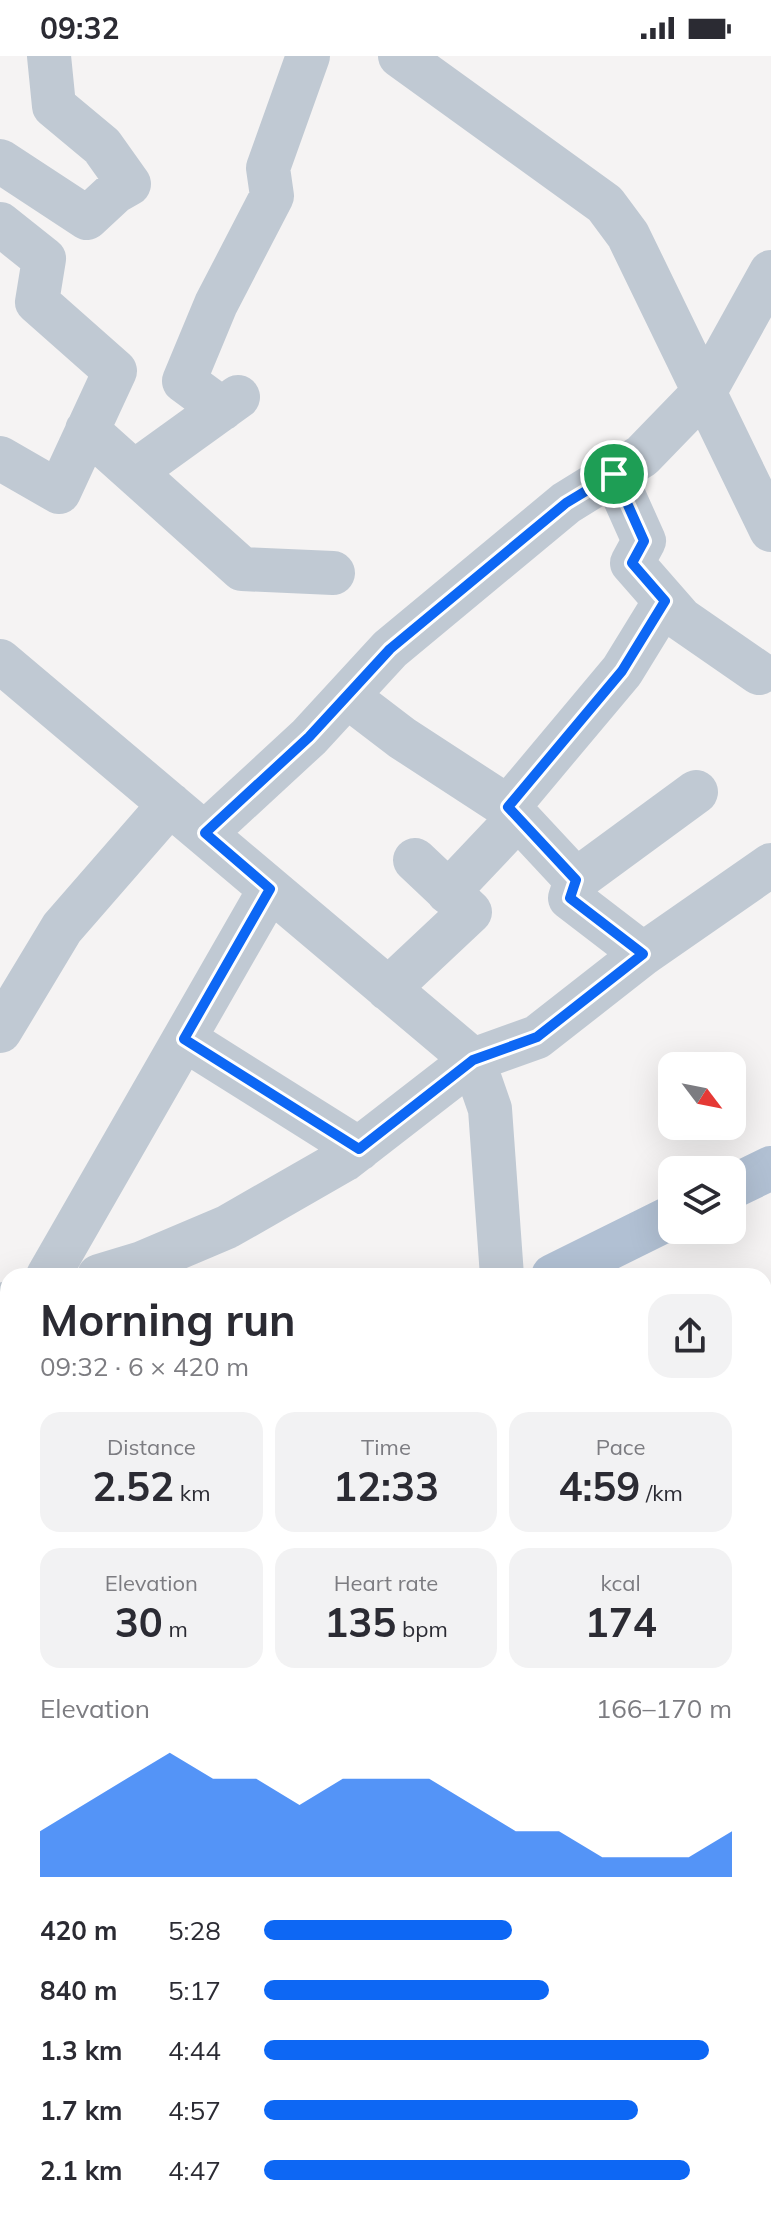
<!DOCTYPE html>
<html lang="en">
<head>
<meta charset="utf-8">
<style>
	:root { --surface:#fff; --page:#f2f2f3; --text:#2b2b33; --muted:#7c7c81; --accent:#0d67f4 }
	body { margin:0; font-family:Mulish,sans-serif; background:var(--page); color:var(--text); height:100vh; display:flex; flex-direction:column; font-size:30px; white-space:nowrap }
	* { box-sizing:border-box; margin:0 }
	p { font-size:26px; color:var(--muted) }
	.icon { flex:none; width:44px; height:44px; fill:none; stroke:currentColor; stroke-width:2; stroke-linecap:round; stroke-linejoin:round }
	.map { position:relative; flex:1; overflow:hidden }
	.drawer { position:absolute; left:0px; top:1212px; width:772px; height:948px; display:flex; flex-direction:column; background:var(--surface); border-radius:24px 24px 0 0; box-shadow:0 8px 32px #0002 }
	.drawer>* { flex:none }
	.needle { width:52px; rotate:122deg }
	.controls { position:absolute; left:658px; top:996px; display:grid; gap:16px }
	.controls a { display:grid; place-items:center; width:88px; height:88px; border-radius:16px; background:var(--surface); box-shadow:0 8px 32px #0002; font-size:40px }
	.pin { position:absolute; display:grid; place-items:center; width:68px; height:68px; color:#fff; margin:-34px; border:4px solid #fff; border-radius:50%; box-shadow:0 2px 8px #0007 }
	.round { display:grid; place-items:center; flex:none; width:84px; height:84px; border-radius:24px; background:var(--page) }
	.overview { display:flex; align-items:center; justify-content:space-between; height:136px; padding:0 40px }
	h1 { font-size:44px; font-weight:700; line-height:60px }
	.stats { display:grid; grid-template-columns:repeat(3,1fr); gap:12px; height:136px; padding:8px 40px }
	.stats div { display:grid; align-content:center; border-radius:20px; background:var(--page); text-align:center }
	.stats b { font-size:40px; font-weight:700 }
	.stats small { font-size:22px; font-weight:400 }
	.stats p { font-size:22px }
	.chart { height:224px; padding:16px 40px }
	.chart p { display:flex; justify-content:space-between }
	.chart svg { width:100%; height:144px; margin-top:8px; fill:var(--accent); opacity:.7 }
	ul { padding:0 40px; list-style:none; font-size:26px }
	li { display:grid; grid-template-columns:128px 96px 1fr; align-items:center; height:60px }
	li i { height:20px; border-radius:10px; background:var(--accent) }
	.status { display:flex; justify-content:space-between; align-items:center; height:56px; padding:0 40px; background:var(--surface); direction:ltr }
	.status svg { height:22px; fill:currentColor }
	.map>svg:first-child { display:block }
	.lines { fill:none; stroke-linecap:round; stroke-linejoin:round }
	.highway-casing { stroke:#738db0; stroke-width:48 }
	.minor { stroke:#c0c9d3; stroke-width:44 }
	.major { stroke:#b1c0d3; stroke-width:44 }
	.highway { stroke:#88a2c4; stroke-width:44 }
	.route-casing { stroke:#fff; stroke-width:16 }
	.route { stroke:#0d67f4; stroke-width:10 }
</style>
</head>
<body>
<div class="status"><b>09:32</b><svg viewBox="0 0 49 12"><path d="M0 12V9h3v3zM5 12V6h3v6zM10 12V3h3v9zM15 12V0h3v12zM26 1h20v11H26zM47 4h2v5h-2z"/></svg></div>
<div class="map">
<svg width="771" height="2160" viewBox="0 0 771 2160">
	<rect width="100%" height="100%" fill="#f5f3f3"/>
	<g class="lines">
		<g class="highway-casing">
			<path id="highway" d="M 0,2112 L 8,2116
				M 73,2152 L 88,2160"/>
		</g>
		<path class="minor" d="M 400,0 L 605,148 L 628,179 L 771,474
			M 0,105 L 87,162 L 115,136 L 129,128 L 102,90 L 54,50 L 49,0
			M 0,168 L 44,203 L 37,246 L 115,315 L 59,436 L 0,402
			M 222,353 L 184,325 L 216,248 L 272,140 L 268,112 L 308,0
			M 87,374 L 242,513 L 333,517
			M 134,416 L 238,341
			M 614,418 L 644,485 L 632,507 L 681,563 L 759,617
			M 0,605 L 473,1004 L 490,1053 L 502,1220
			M 347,640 L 402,682 L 508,751 L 576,824 L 570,842 L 643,898
			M 508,751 L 622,615 L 665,545
			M 205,777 L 309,681 L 390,593 L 566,447 L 642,400 L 705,335 L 771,216
			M 576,824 L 696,736
			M 448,836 L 518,762
			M 388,933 L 470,856 L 415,804
			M 0,975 L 62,872 L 170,748
			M 184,983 L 359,1093
			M 48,1220 L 270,833
			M 99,1220 L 142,1207 L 227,1171 L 344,1104 L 473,1004 L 537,981 L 643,898 L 771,809
			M 0,1250 L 8,1247
			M 764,1709 L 771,1689
			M 0,1714 L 8,1712
			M 764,1752 L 771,1754
			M 0,1814 L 8,1807
			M 455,2160 L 455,2152"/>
		<path class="major" d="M 732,1131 L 771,1112
			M 553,1220 L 672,1161
			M 0,1408 L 8,1406"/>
		<use href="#highway" class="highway"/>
	</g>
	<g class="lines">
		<g class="route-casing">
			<path id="route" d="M 614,418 L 644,485 L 632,507 L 665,545 L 622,615 L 508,751 L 576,824 L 570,842 L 643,898 L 537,981 L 473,1004 L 359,1093 L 184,983 L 270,833 L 205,777 L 309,681 L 390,593 L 566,447 Z"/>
		</g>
		<use href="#route" class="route"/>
	</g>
</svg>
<div class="controls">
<a><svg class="needle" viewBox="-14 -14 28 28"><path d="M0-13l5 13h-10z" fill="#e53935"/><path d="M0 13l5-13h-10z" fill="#7c7c81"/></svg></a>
<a><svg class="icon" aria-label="layers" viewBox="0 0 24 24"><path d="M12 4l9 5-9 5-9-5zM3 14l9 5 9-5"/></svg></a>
</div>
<div class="pin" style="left:614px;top:418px;background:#1e9e55"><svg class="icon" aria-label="arrive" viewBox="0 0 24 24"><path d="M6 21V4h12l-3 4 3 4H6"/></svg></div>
<section class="drawer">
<div class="overview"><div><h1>Morning run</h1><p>09:32 · 6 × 420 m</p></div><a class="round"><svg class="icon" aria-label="share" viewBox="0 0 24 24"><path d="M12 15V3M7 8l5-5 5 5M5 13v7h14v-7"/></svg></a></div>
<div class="stats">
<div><p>Distance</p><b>2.52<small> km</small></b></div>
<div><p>Time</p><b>12:33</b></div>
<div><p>Pace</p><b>4:59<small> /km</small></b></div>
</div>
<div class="stats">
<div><p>Elevation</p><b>30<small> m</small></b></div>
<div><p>Heart rate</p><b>135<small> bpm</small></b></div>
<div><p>kcal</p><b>174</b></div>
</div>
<div class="chart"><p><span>Elevation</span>166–170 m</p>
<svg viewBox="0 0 160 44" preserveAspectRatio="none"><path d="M0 44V30L10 22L20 14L30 6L40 14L50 14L60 22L70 14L80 14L90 14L100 22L110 30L120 30L130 38L140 38L150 38L160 30V44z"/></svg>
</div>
<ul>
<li><b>420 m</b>5:28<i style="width:53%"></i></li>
<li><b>840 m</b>5:17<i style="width:61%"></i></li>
<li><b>1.3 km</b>4:44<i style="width:95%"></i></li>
<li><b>1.7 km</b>4:57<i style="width:80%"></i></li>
<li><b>2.1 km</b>4:47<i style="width:91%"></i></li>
</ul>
</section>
</div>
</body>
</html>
